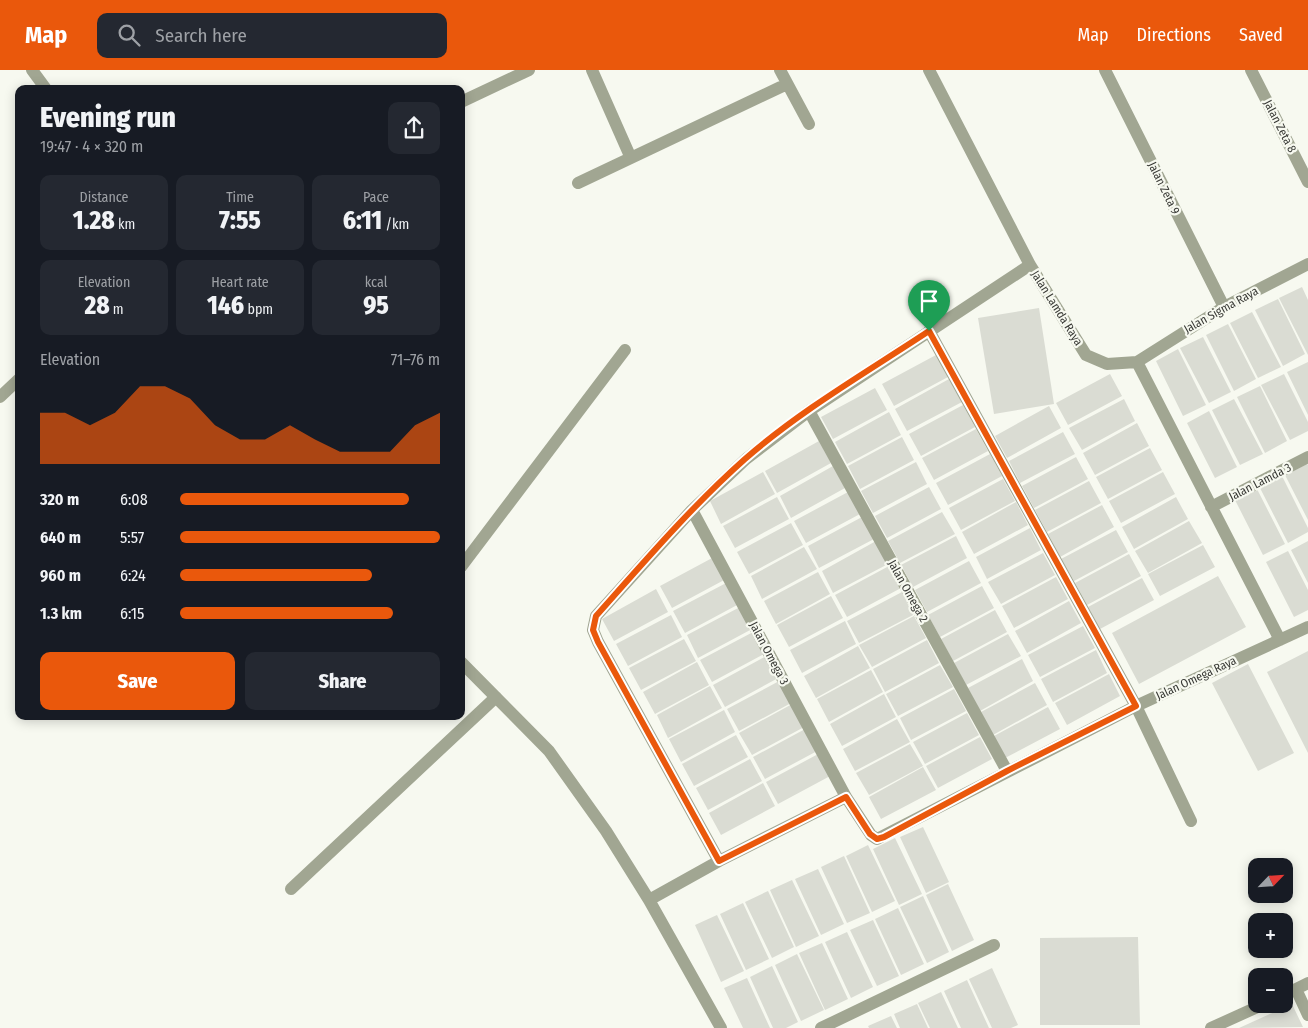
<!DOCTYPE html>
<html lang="en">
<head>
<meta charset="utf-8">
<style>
	:root { --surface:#171b24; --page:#242831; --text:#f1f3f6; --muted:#9ea1a6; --accent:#ea580c }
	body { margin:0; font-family:"Fira Sans Condensed",sans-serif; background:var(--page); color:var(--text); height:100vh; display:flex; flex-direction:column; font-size:19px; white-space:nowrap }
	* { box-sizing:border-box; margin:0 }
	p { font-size:16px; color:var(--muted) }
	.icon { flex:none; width:28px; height:28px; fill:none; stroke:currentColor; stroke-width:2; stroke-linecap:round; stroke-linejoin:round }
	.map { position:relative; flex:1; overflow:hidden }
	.side { position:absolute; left:15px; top:15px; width:450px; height:635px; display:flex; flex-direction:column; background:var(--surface); border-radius:10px; box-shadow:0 2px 12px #0003 }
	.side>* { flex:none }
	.needle { width:32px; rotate:65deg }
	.controls { position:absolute; left:1248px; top:788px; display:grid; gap:10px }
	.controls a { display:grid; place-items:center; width:45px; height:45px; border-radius:10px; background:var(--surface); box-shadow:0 2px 12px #0003; font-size:25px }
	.pin { position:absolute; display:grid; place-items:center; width:42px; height:42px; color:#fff; margin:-51px -21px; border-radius:50% 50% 50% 0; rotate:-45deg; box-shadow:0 0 5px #0007 }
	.pin .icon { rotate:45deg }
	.round { display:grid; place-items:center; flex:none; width:52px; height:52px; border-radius:10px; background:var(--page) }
	.summary { display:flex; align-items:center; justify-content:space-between; height:85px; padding:0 25px }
	h1 { font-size:28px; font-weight:800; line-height:38px }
	.figures { display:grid; grid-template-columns:repeat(3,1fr); gap:8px; height:85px; padding:5px 25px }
	.figures div { display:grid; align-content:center; border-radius:10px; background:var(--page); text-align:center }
	.figures b { font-size:25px; font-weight:800 }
	.figures small { font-size:14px; font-weight:400 }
	.figures p { font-size:14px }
	.chart { height:140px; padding:10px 25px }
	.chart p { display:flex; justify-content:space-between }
	.chart svg { width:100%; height:90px; margin-top:5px; fill:var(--accent); opacity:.7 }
	.primary-button { display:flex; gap:10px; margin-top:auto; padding:10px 25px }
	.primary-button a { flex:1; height:58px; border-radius:10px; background:var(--accent); color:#fff; font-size:20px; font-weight:800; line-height:58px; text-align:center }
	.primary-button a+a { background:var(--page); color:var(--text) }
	ul { padding:0 25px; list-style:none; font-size:16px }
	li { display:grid; grid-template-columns:80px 60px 1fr; align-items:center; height:38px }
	li i { height:12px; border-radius:6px; background:var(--accent) }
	header { display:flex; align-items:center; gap:30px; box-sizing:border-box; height:70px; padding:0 25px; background:var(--accent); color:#fff }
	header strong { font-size:24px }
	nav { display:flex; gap:28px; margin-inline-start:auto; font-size:18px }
	.search { width:350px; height:45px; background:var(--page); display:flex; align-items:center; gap:12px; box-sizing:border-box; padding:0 18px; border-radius:10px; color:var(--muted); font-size:19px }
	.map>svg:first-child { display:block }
	.building { fill:#dadcd3 }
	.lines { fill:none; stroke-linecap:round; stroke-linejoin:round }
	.minor { stroke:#a1a692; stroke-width:12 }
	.route-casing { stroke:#fff; stroke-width:10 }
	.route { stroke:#ea580c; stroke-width:6 }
	.labels { text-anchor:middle; stroke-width:4.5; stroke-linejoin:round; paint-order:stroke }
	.street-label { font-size:12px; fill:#383935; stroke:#f7f9f0 }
</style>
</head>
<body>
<header>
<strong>Map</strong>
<div class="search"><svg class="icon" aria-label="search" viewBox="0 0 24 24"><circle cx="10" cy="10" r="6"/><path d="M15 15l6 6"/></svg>Search here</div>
<nav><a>Map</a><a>Directions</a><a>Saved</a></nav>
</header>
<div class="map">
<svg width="1308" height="958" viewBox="0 0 1308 958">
	<rect width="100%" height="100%" fill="#f7f9f0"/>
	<path class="building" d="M 1302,217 L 1308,230 L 1308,285 L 1279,228 Z
		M 1278,229 L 1305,284 L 1283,296 L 1255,240 Z
		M 1039,238 L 1054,334 L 994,344 L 978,248 Z
		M 1252,242 L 1281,297 L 1258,308 L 1230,253 Z
		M 1228,254 L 1256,309 L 1234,321 L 1206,265 Z
		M 1203,267 L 1231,322 L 1209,333 L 1180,278 Z
		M 1178,279 L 1206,335 L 1183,346 L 1156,291 Z
		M 936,285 L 948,307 L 894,336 L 882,314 Z
		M 1308,292 L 1308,345 L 1287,302 Z
		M 1110,304 L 1122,326 L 1068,355 L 1056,333 Z
		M 1284,304 L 1308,352 L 1308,361 L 1290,370 L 1261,315 Z
		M 949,309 L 962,332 L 907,361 L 895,339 Z
		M 1260,316 L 1287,371 L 1265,383 L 1237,327 Z
		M 875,318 L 887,340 L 833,369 L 821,347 Z
		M 1124,329 L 1135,351 L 1082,380 L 1069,358 Z
		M 1234,329 L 1263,384 L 1240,395 L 1212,340 Z
		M 963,335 L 975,357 L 921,386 L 909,364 Z
		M 1049,336 L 1061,358 L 1007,388 L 995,366 Z
		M 1209,341 L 1237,397 L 1215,408 L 1187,353 Z
		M 889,342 L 901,365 L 847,394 L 835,372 Z
		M 1137,353 L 1149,376 L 1095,405 L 1083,383 Z
		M 976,359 L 988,381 L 934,410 L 922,388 Z
		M 1063,362 L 1075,384 L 1020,413 L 1009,391 Z
		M 902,367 L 914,390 L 860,419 L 848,396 Z
		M 819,371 L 831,393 L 777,423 L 765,401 Z
		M 1150,378 L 1162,400 L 1108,429 L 1096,407 Z
		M 990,384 L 1002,406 L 948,435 L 936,413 Z
		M 1076,387 L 1088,409 L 1034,438 L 1022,416 Z
		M 916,392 L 927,414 L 873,443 L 861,421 Z
		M 1307,394 L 1308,395 L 1308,450 L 1285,405 Z
		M 833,396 L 845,418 L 791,448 L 780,426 Z
		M 763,402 L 775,424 L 721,454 L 710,431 Z
		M 1163,402 L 1175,424 L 1121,453 L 1109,431 Z
		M 1282,406 L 1308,458 L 1308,462 L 1288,473 L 1260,418 Z
		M 1003,409 L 1015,431 L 961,460 L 949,438 Z
		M 1089,411 L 1101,433 L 1047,462 L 1035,440 Z
		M 929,417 L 941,439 L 887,468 L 875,446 Z
		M 1257,419 L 1285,474 L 1263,485 L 1235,430 Z
		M 848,422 L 860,444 L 806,473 L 794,451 Z
		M 777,427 L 789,449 L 735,478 L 723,456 Z
		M 1176,427 L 1188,449 L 1134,479 L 1122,457 Z
		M 1016,432 L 1028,455 L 974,484 L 962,462 Z
		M 1102,435 L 1114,457 L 1060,487 L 1048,464 Z
		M 942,442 L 955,464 L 900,493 L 888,471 Z
		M 862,447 L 874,469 L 819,498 L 808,476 Z
		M 1189,451 L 1202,473 L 1148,503 L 1135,481 Z
		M 791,453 L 803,475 L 749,504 L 737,482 Z
		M 1030,458 L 1041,480 L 987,509 L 976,487 Z
		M 1116,460 L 1128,482 L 1074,511 L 1061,489 Z
		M 956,466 L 967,488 L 913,517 L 901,495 Z
		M 876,471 L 888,494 L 833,523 L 822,501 Z
		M 1308,471 L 1308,513 L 1291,480 Z
		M 1203,475 L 1215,497 L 1160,526 L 1148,504 Z
		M 804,477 L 817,499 L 762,529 L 751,506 Z
		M 1288,481 L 1308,520 L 1308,540 L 1294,547 L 1266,492 Z
		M 1043,483 L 1055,505 L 1001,534 L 988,512 Z
		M 1129,484 L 1141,506 L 1087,535 L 1075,513 Z
		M 714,487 L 726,509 L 672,538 L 660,516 Z
		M 969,491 L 981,513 L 927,542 L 915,520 Z
		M 889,496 L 901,518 L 847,547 L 835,525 Z
		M 818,502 L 830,524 L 776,554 L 764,531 Z
		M 1218,506 L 1246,557 L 1139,614 L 1112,563 Z
		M 1056,507 L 1068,529 L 1014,558 L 1002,536 Z
		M 1142,508 L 1154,530 L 1100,559 L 1088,537 Z
		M 728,512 L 739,534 L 685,563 L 673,541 Z
		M 982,516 L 994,538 L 940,567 L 928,545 Z
		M 656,519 L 668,542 L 614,571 L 602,549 Z
		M 902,522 L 913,545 L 859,573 L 847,551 Z
		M 831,526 L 843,548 L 789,577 L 777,555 Z
		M 1069,531 L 1081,553 L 1027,583 L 1015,561 Z
		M 740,537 L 752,559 L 698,588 L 687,565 Z
		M 995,540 L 1007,562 L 953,591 L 941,569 Z
		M 671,545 L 682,567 L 628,596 L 616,574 Z
		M 914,546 L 926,568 L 872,597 L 859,575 Z
		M 845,551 L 856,574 L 802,603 L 790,580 Z
		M 1083,556 L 1095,578 L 1040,607 L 1028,585 Z
		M 755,561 L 766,583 L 712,612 L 700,590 Z
		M 1008,564 L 1021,586 L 966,615 L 954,593 Z
		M 684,569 L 696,591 L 641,620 L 629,598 Z
		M 927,570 L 939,593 L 885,622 L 873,599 Z
		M 858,576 L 870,598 L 816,628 L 804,606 Z
		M 1096,580 L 1107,603 L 1053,632 L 1041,609 Z
		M 1308,581 L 1308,683 L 1267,602 Z
		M 768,585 L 780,607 L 725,637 L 713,615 Z
		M 1022,589 L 1033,611 L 980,641 L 968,618 Z
		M 697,592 L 709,615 L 655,644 L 643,622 Z
		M 1248,594 L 1294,683 L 1258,701 L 1212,613 Z
		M 940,595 L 953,617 L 898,646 L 886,624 Z
		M 871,600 L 883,622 L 829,652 L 817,629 Z
		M 1109,604 L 1120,626 L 1067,655 L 1055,633 Z
		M 781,610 L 793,632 L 739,661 L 727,639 Z
		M 1035,613 L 1047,635 L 993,665 L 981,642 Z
		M 710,616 L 722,638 L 668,668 L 657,645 Z
		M 954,619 L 966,641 L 911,670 L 900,648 Z
		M 884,624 L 896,647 L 842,676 L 830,654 Z
		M 794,633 L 806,656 L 752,685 L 739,663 Z
		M 1048,637 L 1060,659 L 1005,688 L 994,666 Z
		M 724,640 L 735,662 L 681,692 L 669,669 Z
		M 967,643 L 979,665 L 925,694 L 913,672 Z
		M 897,649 L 910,672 L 855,701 L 843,679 Z
		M 807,658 L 819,680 L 765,709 L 753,687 Z
		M 736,665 L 748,687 L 694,716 L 682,694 Z
		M 980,667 L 992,689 L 938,718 L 926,696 Z
		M 910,674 L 923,696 L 869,725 L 856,703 Z
		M 820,683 L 832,705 L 778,734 L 766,712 Z
		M 750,689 L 762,711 L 708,740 L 696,718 Z
		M 923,697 L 936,720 L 881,749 L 869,727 Z
		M 763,713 L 775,736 L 721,765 L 709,743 Z
		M 923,757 L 949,812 L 926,823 L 900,767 Z
		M 895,768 L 922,824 L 899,835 L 873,779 Z
		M 868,775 L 895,831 L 872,842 L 846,786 Z
		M 844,786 L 870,843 L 847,853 L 821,797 Z
		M 818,799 L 844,854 L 821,865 L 795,809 Z
		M 792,810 L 819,866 L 796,877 L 770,820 Z
		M 948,814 L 974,870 L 952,881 L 926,825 Z
		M 768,821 L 794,877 L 772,888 L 745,832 Z
		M 923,826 L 949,882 L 927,893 L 900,837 Z
		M 743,833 L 769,889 L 746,900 L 720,844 Z
		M 898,838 L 924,894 L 901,905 L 875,849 Z
		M 717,845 L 744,901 L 721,912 L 695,855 Z
		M 873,850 L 899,906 L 877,916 L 850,860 Z
		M 847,862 L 873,917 L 851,928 L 825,872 Z
		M 1138,867 L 1140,955 L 1040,955 L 1040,868 Z
		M 822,873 L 848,929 L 825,940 L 799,883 Z
		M 797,884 L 824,940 L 801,951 L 775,895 Z
		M 772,896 L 798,952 L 786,958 L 773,958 L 750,907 Z
		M 992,898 L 1018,955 L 1011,958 L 992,958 L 969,909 Z
		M 747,908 L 770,958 L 743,958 L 724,918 Z
		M 967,910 L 989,958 L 961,958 L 944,921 Z
		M 941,922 L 958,958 L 930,958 L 918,933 Z
		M 917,934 L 928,958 L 900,958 L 894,944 Z
		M 1292,934 L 1303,957 L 1239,958 Z
		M 891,946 L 897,958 L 869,958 L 868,956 Z"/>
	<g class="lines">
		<path class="minor" d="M 32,0 L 46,19
			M 592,0 L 630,86
			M 780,0 L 809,54
			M 929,0 L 1030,195 L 1086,285 L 1107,294 L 1137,292 L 1280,570
			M 1105,0 L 1224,237
			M 1251,0 L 1308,112
			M 461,32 L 529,0
			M 578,113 L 787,14
			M 929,261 L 1136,636 L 1191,751
			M 1137,292 L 1224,237 L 1308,194
			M 0,327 L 19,309
			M 809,341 L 1007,701
			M 1211,437 L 1308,387
			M 692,440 L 846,727 L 871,765 L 877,769 L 1136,636 L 1308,557
			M 461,497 L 625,280
			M 461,592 L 549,681 L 606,761 L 649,830 L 721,958
			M 719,791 L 598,572 L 593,560 L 596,546 L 692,440 L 746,389 L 809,341 L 1030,195
			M 291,819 L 496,627
			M 649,830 L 719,791 L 846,727
			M 1296,919 L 1308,945
			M 1284,925 L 1308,913
			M 821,958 L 994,875
			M 1211,958 L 1264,934"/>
	</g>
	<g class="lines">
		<g class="route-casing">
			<path id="route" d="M 929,261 L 1136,636 L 1007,701 L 884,767 L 877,769 L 870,764 L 846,727 L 719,791 L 598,572 L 593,560 L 596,546 C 644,492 691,437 745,389 C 801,340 867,302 929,261 Z"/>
		</g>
		<use href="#route" class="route"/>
	</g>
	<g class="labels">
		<g class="street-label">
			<text transform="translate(1280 56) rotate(63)" y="4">Jalan Zeta 8</text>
			<text transform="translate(1164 118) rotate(64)" y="4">Jalan Zeta 9</text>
			<text transform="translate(1057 238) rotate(58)" y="4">Jalan Lamda Raya</text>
			<text transform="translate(1221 240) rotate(-29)" y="4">Jalan Sigma Raya</text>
			<text transform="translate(1260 412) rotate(-27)" y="4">Jalan Lamda 3</text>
			<text transform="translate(908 521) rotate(61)" y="4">Jalan Omega 2</text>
			<text transform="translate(769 583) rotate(62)" y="4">Jalan Omega 3</text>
			<text transform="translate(1196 608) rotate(-25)" y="4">Jalan Omega Raya</text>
		</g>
	</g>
</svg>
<div class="controls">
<a><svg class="needle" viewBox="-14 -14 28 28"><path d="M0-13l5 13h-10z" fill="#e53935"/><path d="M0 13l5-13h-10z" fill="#9ea1a6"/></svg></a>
<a>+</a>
<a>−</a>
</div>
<div class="pin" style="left:929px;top:261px;background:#1e9e55"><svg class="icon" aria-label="arrive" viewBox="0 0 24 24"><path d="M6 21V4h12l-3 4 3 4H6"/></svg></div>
<section class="side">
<div class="summary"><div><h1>Evening run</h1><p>19:47 · 4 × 320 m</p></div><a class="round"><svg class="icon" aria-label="share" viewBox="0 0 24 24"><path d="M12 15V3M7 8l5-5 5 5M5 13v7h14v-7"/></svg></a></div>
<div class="figures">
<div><p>Distance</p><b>1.28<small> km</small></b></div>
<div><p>Time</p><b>7:55</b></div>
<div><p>Pace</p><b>6:11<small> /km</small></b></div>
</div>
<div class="figures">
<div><p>Elevation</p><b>28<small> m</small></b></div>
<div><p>Heart rate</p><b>146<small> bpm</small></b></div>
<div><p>kcal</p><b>95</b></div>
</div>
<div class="chart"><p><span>Elevation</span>71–76 m</p>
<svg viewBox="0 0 160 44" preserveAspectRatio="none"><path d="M0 44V19L10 19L20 25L30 19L40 6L50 6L60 12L70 25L80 32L90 32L100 25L110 32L120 38L130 38L140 38L150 25L160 19V44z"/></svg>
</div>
<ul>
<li><b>320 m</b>6:08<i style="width:88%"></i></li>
<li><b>640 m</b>5:57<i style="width:100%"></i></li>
<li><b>960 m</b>6:24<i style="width:74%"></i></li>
<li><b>1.3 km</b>6:15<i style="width:82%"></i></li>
</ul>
<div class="primary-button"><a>Save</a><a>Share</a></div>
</section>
</div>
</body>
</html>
